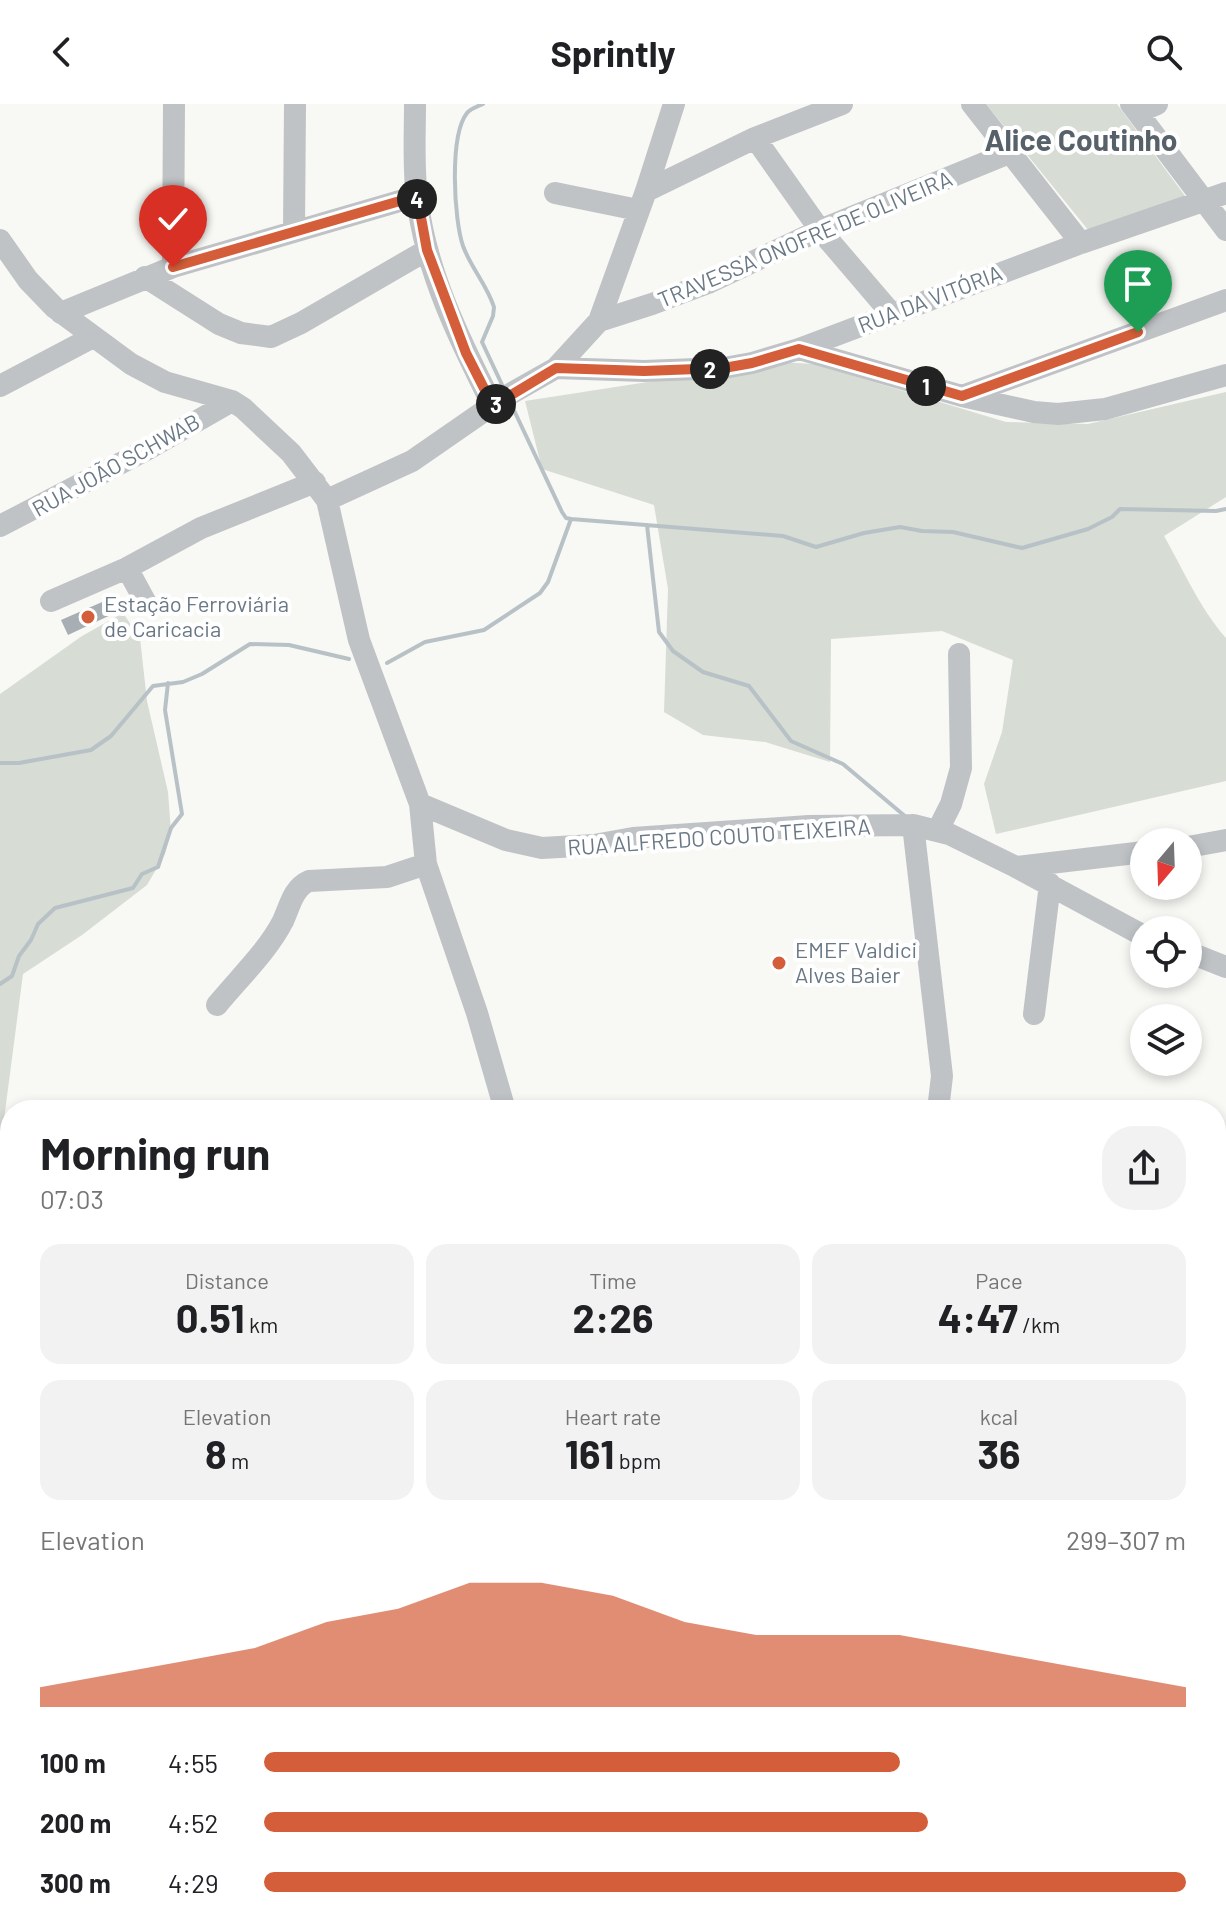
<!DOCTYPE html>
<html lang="en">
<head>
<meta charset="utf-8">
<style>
	:root { --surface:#fff; --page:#f2f2f2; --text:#202124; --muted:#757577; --accent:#d45e39 }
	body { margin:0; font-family:Barlow,sans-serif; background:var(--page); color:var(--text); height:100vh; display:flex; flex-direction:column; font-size:30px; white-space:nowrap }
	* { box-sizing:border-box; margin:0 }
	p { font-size:26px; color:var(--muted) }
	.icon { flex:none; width:44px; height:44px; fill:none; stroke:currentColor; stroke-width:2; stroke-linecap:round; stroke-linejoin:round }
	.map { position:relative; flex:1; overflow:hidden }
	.sheet { position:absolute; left:0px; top:996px; width:1226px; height:828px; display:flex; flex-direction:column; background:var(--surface); border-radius:32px 32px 0 0; box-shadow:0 4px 12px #0003 }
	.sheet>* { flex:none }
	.needle { width:52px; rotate:199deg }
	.buttons { position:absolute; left:1130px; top:724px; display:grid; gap:16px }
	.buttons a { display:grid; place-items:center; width:72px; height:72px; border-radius:50%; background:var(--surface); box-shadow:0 4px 12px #0003; font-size:40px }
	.pin { position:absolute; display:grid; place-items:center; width:68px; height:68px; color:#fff; margin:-82px -34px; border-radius:50% 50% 50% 0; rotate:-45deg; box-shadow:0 0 8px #0007 }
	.pin .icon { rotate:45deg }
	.km { position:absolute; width:40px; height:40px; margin:-20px; border-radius:50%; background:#222; color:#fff; font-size:22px; line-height:40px; text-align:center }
	.round { display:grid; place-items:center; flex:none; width:84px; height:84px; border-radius:32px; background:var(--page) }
	.headline { display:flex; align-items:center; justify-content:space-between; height:136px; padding:0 40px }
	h1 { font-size:44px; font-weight:700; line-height:60px }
	.metrics { display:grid; grid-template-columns:repeat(3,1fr); gap:12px; height:136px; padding:8px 40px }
	.metrics div { display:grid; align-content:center; border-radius:20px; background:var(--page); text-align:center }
	.metrics b { font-size:40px; font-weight:700 }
	.metrics small { font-size:22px; font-weight:400 }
	.metrics p { font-size:22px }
	.chart { height:224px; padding:16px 40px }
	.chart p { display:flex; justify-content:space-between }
	.chart svg { width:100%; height:144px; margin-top:8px; fill:var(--accent); opacity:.7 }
	ul { padding:0 40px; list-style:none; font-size:26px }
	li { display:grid; grid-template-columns:128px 96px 1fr; align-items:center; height:60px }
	li i { height:20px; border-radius:10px; background:var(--accent) }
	header { display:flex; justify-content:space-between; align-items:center; height:104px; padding:0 40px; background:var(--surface); font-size:36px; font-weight:700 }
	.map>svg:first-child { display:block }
	.built { fill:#e8e9e8 }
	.green { fill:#d7dcd5 }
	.water { fill:#b8c2c6 }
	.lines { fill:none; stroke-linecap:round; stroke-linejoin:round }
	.stream { stroke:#b8c2c6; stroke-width:4 }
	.building { fill:#a7aeb4 }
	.minor { stroke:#bfc3c6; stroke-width:22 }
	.route-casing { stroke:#fff; stroke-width:16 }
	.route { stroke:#d45e39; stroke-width:10 }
	.poi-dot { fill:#d45e39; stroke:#fff; stroke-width:3 }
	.labels { text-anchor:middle; stroke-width:8; stroke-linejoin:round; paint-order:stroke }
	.street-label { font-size:22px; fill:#697884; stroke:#fff }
	.poi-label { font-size:22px; fill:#697884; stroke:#fff; text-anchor:start }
	.district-label { font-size:30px; font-weight:bold; fill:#576169; stroke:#fff }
</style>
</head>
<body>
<header><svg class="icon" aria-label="back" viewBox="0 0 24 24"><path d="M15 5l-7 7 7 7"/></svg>Sprintly<svg class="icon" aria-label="search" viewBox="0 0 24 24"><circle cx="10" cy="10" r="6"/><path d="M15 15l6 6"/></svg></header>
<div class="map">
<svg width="1226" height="1824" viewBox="0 0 1226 1824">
	<rect width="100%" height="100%" fill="#f8f8f5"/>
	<path class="built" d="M 603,1814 L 699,1814 L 707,1824 L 603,1824 Z"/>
	<path class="green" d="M 986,0 L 1117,0 L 1191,100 L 1093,132 Z
		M 777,258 L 814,260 L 1006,318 L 1088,320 L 1226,288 L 1226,393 L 1164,432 C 1184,467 1199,503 1226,534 L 1226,677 L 996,730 L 984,680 L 1002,628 L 1013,556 L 942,527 L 831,535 L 830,658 L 765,638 L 703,631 L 664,608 L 668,485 L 654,401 L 542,365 L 525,297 Z
		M 123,509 L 140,534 L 147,597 L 168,688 L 171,728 L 165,750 L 147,781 L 82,831 L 23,870 L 0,1046 L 0,590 L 82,532 Z
		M 0,1603 L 10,1632 L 10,1814 L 70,1814 L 72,1824 L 0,1824 Z"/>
	<path class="water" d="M 299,1814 L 396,1814 L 393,1824 L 302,1824 Z"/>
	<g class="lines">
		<path class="stream" d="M 483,0 C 478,2 470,5 467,9 C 449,32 454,116 463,142 C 471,164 487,181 494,203 L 493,212 L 482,238 L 504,285
			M 511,300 L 562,408 L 566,414 L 571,415 L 783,432 L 816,443 L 864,429 L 900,423 L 922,427 L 953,428 L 1022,444 L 1088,425 L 1112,413 L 1120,405 L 1216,407 L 1226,405
			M 647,421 L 659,528 L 673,547 L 703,568 L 749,582 L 791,637 L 843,660 L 906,713
			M 387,559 L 425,538 L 484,526 L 540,489 L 548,478 L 571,415
			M 0,659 L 19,659 L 91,646 L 111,632 L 153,582 L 183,578 L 202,570 L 250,540 L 289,541 L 349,555
			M 0,880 L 12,872 L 19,852 L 31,836 L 38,820 L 55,804 L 133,784 L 142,770 L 158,763 L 171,724 L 182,710 L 165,606 L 168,579
			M 0,1035 L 8,1043 L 9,1051 L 0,1113
			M 0,1179 L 10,1178"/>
	</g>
	<path class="building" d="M 109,495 L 115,509 L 68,531 L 61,516 Z"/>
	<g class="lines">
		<path class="minor" d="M 415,0 C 415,31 413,63 417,93 C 425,166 460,237 493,302
			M 972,0 L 1081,139
			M 1131,0 L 1226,126
			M 1138,8 L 1157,0
			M 755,34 L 820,126 L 891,209
			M 646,87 L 755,34 L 842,0
			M 555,89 L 638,106
			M 294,126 L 295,0
			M 0,136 L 28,176 L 55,204 L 131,260 L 165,278 L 232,297 L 243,304 L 291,349 L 327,396 L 359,536 L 420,700 L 426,760 L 477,909 L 505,1006
			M 173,163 L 174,0
			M 145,173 L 219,220 L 241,229 L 271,233 L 301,219 L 427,146
			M 61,209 L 173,163 L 417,92
			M 599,217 L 652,200 L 708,179 L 820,126 L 1009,49
			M 799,245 L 962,292 L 1034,308 L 1058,310 L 1105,305 L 1226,271
			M 556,264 L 599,217 L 646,87 L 674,0
			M 0,282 L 93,233
			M 962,292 L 1226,196
			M 327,396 L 412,357 L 503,294 L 556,264 L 644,267 L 724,264 L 752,259 L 799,245 L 1081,139 L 1226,89
			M 0,422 L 148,345 L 232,297
			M 127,464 L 146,499
			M 51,497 L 127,464 L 201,424 L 315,378
			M 420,700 L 506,736 L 542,744 L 594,741 L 633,734 L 809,722 L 913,721 L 949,730 L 1016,763 L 1144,832
			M 913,721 L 942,972 L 938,1006
			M 938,726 L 951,700 L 961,664 L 959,550
			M 1188,743 L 1226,736
			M 1016,763 L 1144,748
			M 1188,848 L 1226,863
			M 217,901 C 239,874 267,848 283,817 C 290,802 293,784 309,777 L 387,773 L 426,760
			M 1034,910 L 1050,780
			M 1216,1082 L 1226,1093
			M 1216,1173 L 1226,1166
			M 0,1248 L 10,1248
			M 0,1365 L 10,1365
			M 1216,1415 L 1226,1409
			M 1216,1437 L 1226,1451
			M 0,1487 L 10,1487
			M 1216,1535 L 1226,1529
			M 1216,1677 L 1226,1662
			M 1216,1773 L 1226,1776
			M 252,1814 L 252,1824
			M 475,1814 L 475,1824
			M 593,1814 L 593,1824
			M 120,1824 L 125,1814
			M 748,1824 L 757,1814
			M 853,1824 L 854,1814
			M 985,1824 L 987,1814
			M 1115,1824 L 1116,1814"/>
	</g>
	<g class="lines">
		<g class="route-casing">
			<path id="route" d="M 173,163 L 417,92 L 427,146 L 466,249 L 493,302 L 556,264 L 644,267 L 724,264 L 752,259 L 799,245 L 962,292 L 1138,228"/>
		</g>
		<use href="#route" class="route"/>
	</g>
	<g class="poi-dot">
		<circle cx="88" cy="513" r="8"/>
		<circle cx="779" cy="859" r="8"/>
	</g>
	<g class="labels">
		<g class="street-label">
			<text transform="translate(805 135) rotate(-23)" y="8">TRAVESSA ONOFRE DE OLIVEIRA</text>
			<text transform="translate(930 195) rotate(-21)" y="8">RUA DA VITÓRIA</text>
			<text transform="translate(116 361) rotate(-29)" y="8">RUA JOÃO SCHWAB</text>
			<text transform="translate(719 733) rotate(-4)" y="8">RUA ALFREDO COUTO TEIXEIRA</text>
		</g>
		<g class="poi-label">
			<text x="104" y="508">Estação Ferroviária<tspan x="104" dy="25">de Caricacia</tspan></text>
			<text x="795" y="854">EMEF Valdici<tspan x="795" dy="25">Alves Baier</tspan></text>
		</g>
		<g class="district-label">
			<text x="1081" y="47">Alice Coutinho</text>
		</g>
	</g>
</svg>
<div class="buttons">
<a><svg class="needle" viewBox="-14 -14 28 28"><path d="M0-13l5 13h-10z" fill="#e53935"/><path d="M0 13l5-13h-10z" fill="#757577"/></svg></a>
<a><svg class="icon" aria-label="locate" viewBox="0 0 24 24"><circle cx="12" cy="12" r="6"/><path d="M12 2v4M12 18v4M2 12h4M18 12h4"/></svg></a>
<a><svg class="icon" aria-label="layers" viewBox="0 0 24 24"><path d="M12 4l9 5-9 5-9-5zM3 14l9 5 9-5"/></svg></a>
</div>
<div class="pin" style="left:1138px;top:228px;background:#1e9e55"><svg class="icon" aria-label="arrive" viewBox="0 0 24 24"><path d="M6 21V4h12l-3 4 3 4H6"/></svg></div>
<div class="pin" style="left:173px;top:163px;background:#d93025"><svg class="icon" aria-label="check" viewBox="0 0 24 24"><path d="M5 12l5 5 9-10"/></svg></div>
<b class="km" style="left:926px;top:282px">1</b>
<b class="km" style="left:710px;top:265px">2</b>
<b class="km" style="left:496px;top:300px">3</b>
<b class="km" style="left:417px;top:95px">4</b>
<section class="sheet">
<div class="headline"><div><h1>Morning run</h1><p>07:03</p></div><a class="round"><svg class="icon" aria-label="share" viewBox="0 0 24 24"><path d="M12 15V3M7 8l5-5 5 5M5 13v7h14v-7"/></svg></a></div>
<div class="metrics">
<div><p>Distance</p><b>0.51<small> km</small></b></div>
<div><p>Time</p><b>2:26</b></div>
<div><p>Pace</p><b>4:47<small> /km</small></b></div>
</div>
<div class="metrics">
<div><p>Elevation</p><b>8<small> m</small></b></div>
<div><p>Heart rate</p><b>161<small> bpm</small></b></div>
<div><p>kcal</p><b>36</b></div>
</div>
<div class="chart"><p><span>Elevation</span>299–307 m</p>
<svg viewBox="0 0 160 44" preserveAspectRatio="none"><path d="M0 44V38L10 34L20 30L30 26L40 18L50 14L60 6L70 6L80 10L90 18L100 22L110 22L120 22L130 26L140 30L150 34L160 38V44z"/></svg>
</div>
<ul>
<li><b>100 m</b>4:55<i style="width:69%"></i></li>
<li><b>200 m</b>4:52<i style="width:72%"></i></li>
<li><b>300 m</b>4:29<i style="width:100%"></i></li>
</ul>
</section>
</div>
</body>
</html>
